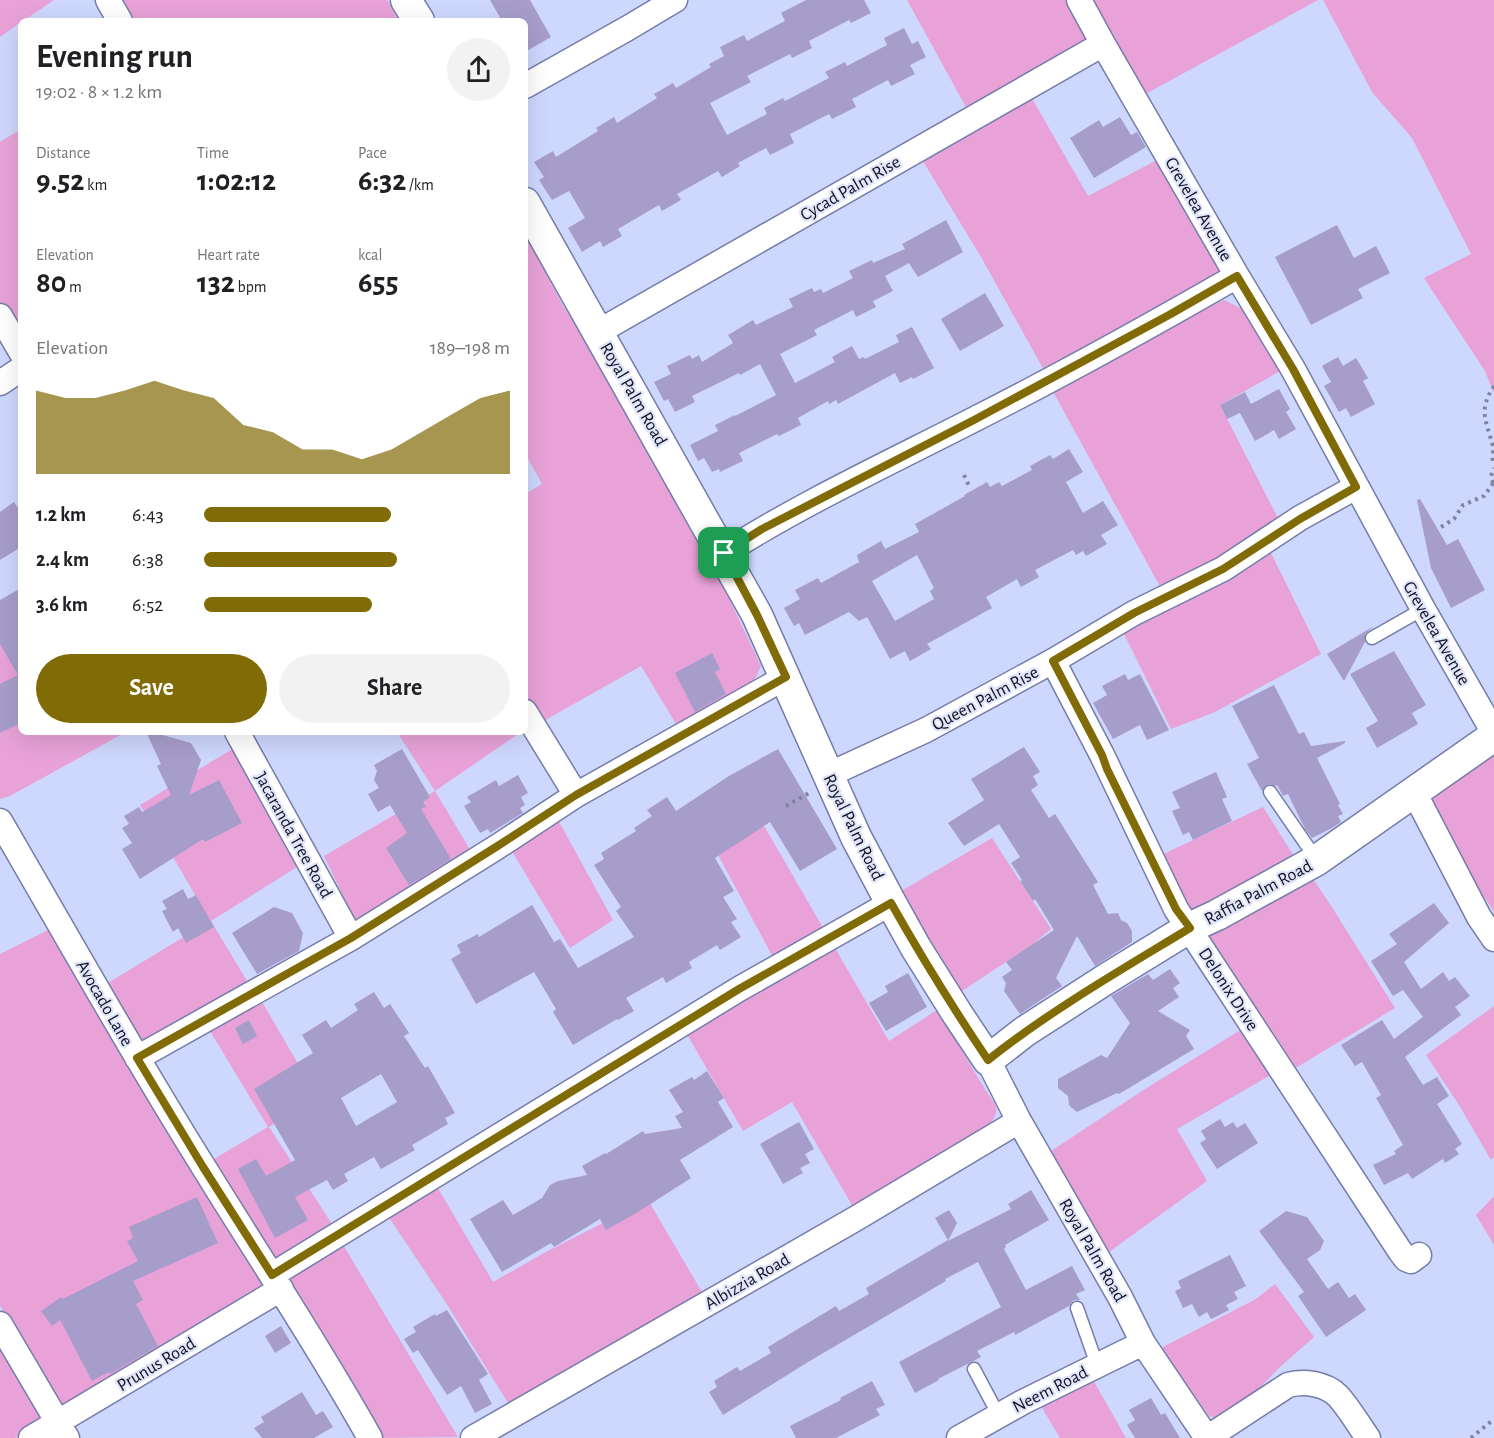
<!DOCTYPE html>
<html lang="en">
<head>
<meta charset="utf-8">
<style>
	:root { --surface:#fff; --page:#f2f2f2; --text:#202124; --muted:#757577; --accent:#816b06 }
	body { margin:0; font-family:"Alegreya Sans",sans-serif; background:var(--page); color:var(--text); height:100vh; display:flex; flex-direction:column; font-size:22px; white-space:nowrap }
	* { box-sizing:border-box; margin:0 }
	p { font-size:20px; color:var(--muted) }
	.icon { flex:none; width:33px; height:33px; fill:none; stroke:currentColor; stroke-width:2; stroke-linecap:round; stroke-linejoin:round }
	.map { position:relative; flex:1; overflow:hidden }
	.side { position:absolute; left:18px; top:18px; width:510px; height:717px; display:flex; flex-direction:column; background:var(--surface); border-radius:9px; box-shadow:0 6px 24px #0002 }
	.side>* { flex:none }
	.pin { position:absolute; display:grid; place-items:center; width:51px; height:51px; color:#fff; margin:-26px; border-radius:12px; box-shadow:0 3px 9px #0006 }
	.round { display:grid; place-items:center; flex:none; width:63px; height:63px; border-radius:32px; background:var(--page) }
	.overview { display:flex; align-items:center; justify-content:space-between; height:102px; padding:0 18px }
	h1 { font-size:33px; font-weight:700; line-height:45px }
	.figures { display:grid; grid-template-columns:repeat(3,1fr); gap:9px; height:102px; padding:6px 18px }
	.figures div { display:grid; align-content:center }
	.figures b { font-size:30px; font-weight:700 }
	.figures small { font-size:16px; font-weight:400 }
	.figures p { font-size:16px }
	.chart { height:168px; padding:12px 18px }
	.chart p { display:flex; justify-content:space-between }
	.chart svg { width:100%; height:108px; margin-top:6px; fill:var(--accent); opacity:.7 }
	.action { display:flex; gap:12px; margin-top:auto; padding:12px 18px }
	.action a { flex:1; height:69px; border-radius:36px; background:var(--accent); color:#fff; font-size:24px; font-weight:700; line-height:69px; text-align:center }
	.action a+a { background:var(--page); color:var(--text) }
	ul { padding:0 18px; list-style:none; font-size:20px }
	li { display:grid; grid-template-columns:96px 72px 1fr; align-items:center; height:45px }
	li i { height:15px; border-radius:8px; background:var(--accent) }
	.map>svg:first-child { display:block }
	.green { fill:#e8a2d8 }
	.building { fill:#a79dcb; fill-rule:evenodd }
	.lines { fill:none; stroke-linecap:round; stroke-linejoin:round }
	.service-casing { stroke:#747da9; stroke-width:15 }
	.minor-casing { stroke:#747da9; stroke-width:27 }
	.tertiary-casing { stroke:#747da9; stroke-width:33 }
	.path { stroke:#7e85a1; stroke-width:4; stroke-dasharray:3 4.5; stroke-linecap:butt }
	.service { stroke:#fff; stroke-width:12 }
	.minor { stroke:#fff; stroke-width:24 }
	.tertiary { stroke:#fff; stroke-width:30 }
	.route-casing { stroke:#fff; stroke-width:12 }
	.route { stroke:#816b06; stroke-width:8 }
	.labels { text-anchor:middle; stroke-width:4.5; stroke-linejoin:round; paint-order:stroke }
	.street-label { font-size:18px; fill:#0f1222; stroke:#e0e5f9 }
</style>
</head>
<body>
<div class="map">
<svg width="1494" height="1438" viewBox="0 0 1494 1438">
	<rect width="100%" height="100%" fill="#ced7fd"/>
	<path class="green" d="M 0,0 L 54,0 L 23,21 L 21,21 L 21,22 L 0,37 Z
		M 119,0 L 387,0 L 399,21 L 131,21 Z
		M 907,0 L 1067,0 L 1091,40 L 1029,73 L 966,107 Z
		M 1085,0 L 1318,0 L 1140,97 Z
		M 1323,0 L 1494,0 L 1494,393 L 1485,371 L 1424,278 L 1471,254 L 1412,138 L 1372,92 Z
		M 1030,95 L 1088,196 L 1161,158 L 1222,271 L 1045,372 L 981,257 L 921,158 Z
		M 21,129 L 21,338 L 0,303 L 0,142 Z
		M 525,234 L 562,304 L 599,361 L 714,567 L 761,666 L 755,679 L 740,690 L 676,724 L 641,666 L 542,722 L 525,696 L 525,494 L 542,484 L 525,453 Z
		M 1224,300 L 1246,311 L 1282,370 L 1220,405 L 1280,522 L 1232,555 L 1162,590 L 1051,388 L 1176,323 Z
		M 1269,549 L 1321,654 L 1215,712 L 1171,729 L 1123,632 Z
		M 21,630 L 21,732 L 126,732 L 10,796 L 0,799 L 0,641 Z
		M 397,732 L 521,732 L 435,791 L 478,863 L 359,929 L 324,856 L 435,791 Z
		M 239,745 L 305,862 L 211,921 L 250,986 L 142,1042 L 103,986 L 210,921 L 176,862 L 140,805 Z
		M 1494,745 L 1494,911 L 1432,822 L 1428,794 Z
		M 1263,807 L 1299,864 L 1191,915 L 1155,858 Z
		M 557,818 L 613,920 L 570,948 L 507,843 Z
		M 763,824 L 826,933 L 775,961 L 717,853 Z
		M 992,838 L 1051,929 L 1033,944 L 959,993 L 896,894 Z
		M 1310,874 L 1335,912 L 1395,1008 L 1289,1072 L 1197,928 Z
		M 54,927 L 272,1295 L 59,1427 L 0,1305 L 0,954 Z
		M 832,943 L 889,1041 L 937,1010 L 988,1094 C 998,1107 1000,1111 989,1125 L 853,1207 L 792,1102 L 743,1131 L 685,1031 Z
		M 258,995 L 318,1098 L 269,1127 L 334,1227 L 282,1260 L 267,1257 L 209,1162 L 268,1127 L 207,1026 Z
		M 1494,1006 L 1494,1157 L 1491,1160 L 1459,1105 L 1426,1055 Z
		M 1247,1026 L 1276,1072 L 1177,1129 L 1207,1181 L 1105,1255 L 1048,1153 L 1145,1089 Z
		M 435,1183 L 493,1282 L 544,1253 L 648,1200 L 702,1292 L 659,1320 L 508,1403 L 448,1306 L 386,1213 Z
		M 1494,1196 L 1494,1245 L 1476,1215 Z
		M 342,1243 L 458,1437 L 373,1438 L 290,1283 L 292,1272 Z
		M 1275,1284 L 1314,1337 L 1281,1366 L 1235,1413 L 1218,1419 L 1209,1416 L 1169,1361 L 1159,1349 L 1256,1299 Z
		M 0,1339 L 46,1419 L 15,1438 L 0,1438 Z
		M 1092,1378 L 1126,1438 L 1060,1438 L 1038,1401 Z"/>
	<path class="building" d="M 490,0 L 530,0 L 551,37 L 525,52 L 525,21 L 502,21 Z
		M 806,0 L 864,0 L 871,13 L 851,23 L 849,20 L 809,41 L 812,48 L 792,58 L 790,54 L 747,76 L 751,82 L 710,103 L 727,135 L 767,114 L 764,108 L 783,98 L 785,101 L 829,78 L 825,72 L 845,62 L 847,66 L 887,45 L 884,38 L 904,28 L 912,44 L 918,41 L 926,57 L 910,65 L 915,74 L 891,86 L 888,80 L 852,99 L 856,107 L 832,119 L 829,114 L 790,134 L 794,143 L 770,155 L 766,148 L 738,163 L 740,166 L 722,177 L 718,171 L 677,194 L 681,200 L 662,211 L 659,205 L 618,229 L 622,236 L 603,247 L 600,241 L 582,252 L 568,228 L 585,218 L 569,191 L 552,200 L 539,180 L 544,177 L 534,162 L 553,151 L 556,157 L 598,131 L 596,128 L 614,117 L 617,123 L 657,98 L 654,94 L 673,83 L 676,88 L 711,67 L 709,64 L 724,56 L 720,47 L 744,35 L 747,41 L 785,21 L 781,13 Z
		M 1120,117 L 1131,135 L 1137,132 L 1146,147 L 1094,178 L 1070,138 L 1099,120 L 1103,127 Z
		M 946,220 L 963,252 L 918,277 L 909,263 L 885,276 L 893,291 L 873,301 L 876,307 L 856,317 L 853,310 L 814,330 L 817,335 L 780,354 L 795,383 L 835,362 L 832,357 L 852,346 L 859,359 L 864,357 L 865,359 L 899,342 L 896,335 L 912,327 L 934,368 L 913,379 L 912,377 L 900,383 L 895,373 L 838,404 L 836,400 L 829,404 L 828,401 L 798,418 L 801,425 L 779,436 L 777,434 L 739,453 L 743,461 L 720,472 L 719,469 L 712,472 L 704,458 L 698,461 L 690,445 L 718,431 L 715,425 L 735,415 L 735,416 L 776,395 L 760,364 L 740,375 L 739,373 L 692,396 L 695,402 L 675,412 L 668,399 L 664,401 L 654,382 L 671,374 L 667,366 L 690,355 L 692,359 L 699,355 L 702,362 L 733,343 L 728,335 L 753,320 L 756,325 L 793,307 L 789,299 L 812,288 L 814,292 L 821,289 L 823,293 L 853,278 L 849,271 L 872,260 L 873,263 L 905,249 L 902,244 Z
		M 1337,225 L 1354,258 L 1376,246 L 1390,273 L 1358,289 L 1363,298 L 1311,325 L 1275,257 Z
		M 985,293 L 1004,326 L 960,351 L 941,319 Z
		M 1338,357 L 1343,366 L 1356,358 L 1368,378 L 1363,381 L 1375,404 L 1351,417 L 1346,408 L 1339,412 L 1324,386 L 1331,382 L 1322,366 Z
		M 1279,389 L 1290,409 L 1286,412 L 1296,429 L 1279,439 L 1274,430 L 1255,441 L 1240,413 L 1227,419 L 1220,405 L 1245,392 L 1251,404 Z
		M 1069,449 L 1083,472 L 1066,482 L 1083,513 L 1103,501 L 1118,525 L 1101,535 L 1107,544 L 1086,556 L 1083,551 L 1076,555 L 1073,550 L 1035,570 L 1039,577 L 1021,587 L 1017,579 L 986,597 L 992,608 L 927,644 L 931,649 L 910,661 L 905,651 L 890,659 L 867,617 L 859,621 L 849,612 L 805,635 L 799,623 L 794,626 L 784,608 L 800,599 L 795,590 L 818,578 L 821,583 L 859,562 L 857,555 L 881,541 L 885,549 L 919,532 L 915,524 L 965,496 L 964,495 L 987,482 L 990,487 L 999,482 L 1002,486 L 1032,470 L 1030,466 L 1050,455 L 1053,459 ZM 917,555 L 934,588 L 930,591 L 934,599 L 895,621 L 872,581 Z
		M 1420,499 L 1447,545 L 1458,539 L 1485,590 L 1451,608 L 1431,568 L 1417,500 Z
		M 14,502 L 21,512 L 21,547 L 0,560 L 0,512 Z
		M 21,588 L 21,723 L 0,733 L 0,684 L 18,675 L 0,644 L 0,600 Z
		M 1374,626 L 1365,634 L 1365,642 L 1344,681 L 1327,654 Z
		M 1394,651 L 1426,705 L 1412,713 L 1418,724 L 1377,748 L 1366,728 L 1378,721 L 1350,674 Z
		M 712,653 L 720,669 L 715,672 L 726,694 L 695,712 L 675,673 Z
		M 1125,674 L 1128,680 L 1140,674 L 1169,730 L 1147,740 L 1140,725 L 1113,739 L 1093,703 L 1107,695 L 1102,686 Z
		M 1274,685 L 1299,734 L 1304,732 L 1311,746 L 1345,741 L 1345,743 L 1317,758 L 1340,804 L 1338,805 L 1343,814 L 1338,816 L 1341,822 L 1332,828 L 1312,838 L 1305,829 L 1288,794 L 1283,796 L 1277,785 L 1275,786 L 1270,784 L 1265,786 L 1262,791 L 1247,764 L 1259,758 L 1232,706 Z
		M 146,732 L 152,732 L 191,743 L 201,760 L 189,795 L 219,780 L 242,823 L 205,842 L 203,839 L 140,879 L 122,849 L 132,843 L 122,828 L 129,824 L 124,816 L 139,807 L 142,812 L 171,795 L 157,766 L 161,764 Z
		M 1024,747 L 1040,772 L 1033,776 L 1038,785 L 1031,790 L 1049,818 L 1055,814 L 1098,882 L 1093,885 L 1108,914 L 1118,913 L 1121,920 L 1127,923 L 1132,931 L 1132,942 L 1095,966 L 1077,936 L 1056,978 L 1062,986 L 1020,1014 L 1004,991 L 1006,983 L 1002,977 L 1012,970 L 1006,962 L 1054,930 L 1035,899 L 1033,901 L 1020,881 L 1022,880 L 1011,863 L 1020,857 L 999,824 L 964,846 L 948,823 L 984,800 L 971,779 Z
		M 402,749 L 430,797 L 423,802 L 426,807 L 421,809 L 451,859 L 409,885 L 386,848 L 407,833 L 390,805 L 378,812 L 368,794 L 379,788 L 374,780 L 377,771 L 374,765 Z
		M 778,749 L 837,849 L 800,871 L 770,822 L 715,858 L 734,891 L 723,897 L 737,919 L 731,922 L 741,937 L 720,950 L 717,945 L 689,962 L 692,968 L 666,983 L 663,977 L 626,998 L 634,1011 L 618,1020 L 617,1019 L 573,1045 L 553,1012 L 556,1009 L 534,972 L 476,1004 L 451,959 L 461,953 L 457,945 L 478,934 L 479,937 L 532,905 L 554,942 L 560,939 L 578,968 L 634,937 L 616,911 L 621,907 L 594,865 L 604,859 L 601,853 L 636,831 L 634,828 L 652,816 L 647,810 L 667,797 L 676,811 L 729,776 Z
		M 1216,772 L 1227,797 L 1222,799 L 1232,821 L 1193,840 L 1189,832 L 1183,835 L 1172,811 L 1180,808 L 1172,792 Z
		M 518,775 L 528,793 L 521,797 L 525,805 L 520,808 L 523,813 L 490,833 L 488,829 L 480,833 L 464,806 L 471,802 L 467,797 L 496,780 L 499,786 Z
		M 183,889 L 188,899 L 196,895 L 214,927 L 186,943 L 178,928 L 173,932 L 162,911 L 167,909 L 162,901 Z
		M 1434,903 L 1449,923 L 1404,962 L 1421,989 L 1443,972 L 1449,981 L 1455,977 L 1470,996 L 1455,1007 L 1461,1015 L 1405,1057 L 1423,1085 L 1437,1077 L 1449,1096 L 1437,1104 L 1462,1144 L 1455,1149 L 1459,1154 L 1445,1163 L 1443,1159 L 1412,1179 L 1408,1173 L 1384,1185 L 1373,1165 L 1396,1154 L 1394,1151 L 1403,1145 L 1376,1098 L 1381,1095 L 1362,1062 L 1355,1066 L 1341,1045 L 1382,1020 L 1394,1039 L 1423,1017 L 1403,990 L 1393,996 L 1371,961 L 1397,944 L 1389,934 Z
		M 274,907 L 292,913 L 303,933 L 299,951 L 257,974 L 232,933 Z
		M 1170,969 L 1180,983 L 1173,988 L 1179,997 L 1158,1011 L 1190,1030 L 1186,1036 L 1194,1049 L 1119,1094 L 1117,1093 L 1077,1112 L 1072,1108 L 1069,1105 L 1068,1096 L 1058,1088 L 1058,1079 L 1101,1055 L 1107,1058 L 1130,1023 L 1111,996 L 1148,974 L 1153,980 Z
		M 908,973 L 927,1007 L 886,1031 L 869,1003 L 888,992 L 885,986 Z
		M 374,992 L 384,1008 L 390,1004 L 409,1033 L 404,1036 L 425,1068 L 428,1066 L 455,1113 L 445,1118 L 448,1124 L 412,1145 L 415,1150 L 381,1169 L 374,1157 L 344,1174 L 348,1181 L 333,1190 L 327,1180 L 295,1197 L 308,1220 L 275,1238 L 238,1169 L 256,1159 L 266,1176 L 295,1160 L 254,1089 L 313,1053 L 302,1035 L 326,1020 L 331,1028 L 358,1010 L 354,1004 ZM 381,1074 L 397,1102 L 356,1126 L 341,1098 Z
		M 249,1020 L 257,1036 L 243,1044 L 235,1028 Z
		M 707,1071 L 724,1098 L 718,1102 L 733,1127 L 680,1160 L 691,1178 L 638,1212 L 606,1230 L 600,1219 L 554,1247 L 551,1243 L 502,1272 L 470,1219 L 503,1200 L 513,1215 L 542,1198 L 550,1185 L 558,1181 L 587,1175 L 582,1166 L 605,1153 L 606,1154 L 643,1131 L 645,1134 L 682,1128 L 675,1116 L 683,1112 L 669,1090 L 692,1077 L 694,1080 Z
		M 1220,1119 L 1225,1127 L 1233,1122 L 1237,1128 L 1245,1123 L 1258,1143 L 1217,1169 L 1200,1143 L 1206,1139 L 1201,1131 Z
		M 799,1122 L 814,1149 L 805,1154 L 810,1163 L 800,1168 L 803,1173 L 783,1184 L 760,1144 Z
		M 1031,1190 L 1049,1220 L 1005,1245 L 1006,1247 L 1004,1249 L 1026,1290 L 1072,1266 L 1085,1290 L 1076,1294 L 1080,1300 L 1074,1300 L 1069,1306 L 1015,1335 L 1014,1332 L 977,1351 L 981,1357 L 938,1379 L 939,1380 L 915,1393 L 899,1362 L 1001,1307 L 978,1262 L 945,1279 L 946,1281 L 808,1362 L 723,1415 L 709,1392 L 717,1387 L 714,1381 L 737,1367 L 740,1371 L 771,1353 L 768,1347 L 836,1306 L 839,1311 L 869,1294 L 866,1288 L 948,1240 L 935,1218 L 949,1210 L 957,1223 L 948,1241 L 1011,1209 L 1008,1204 Z
		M 197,1197 L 218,1243 L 133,1281 L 143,1300 L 136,1304 L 158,1346 L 110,1374 L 109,1372 L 92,1381 L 60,1320 L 52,1326 L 41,1311 L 61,1297 L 63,1299 L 138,1261 L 127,1241 L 133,1238 L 129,1227 Z
		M 1286,1211 L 1307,1217 L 1324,1241 L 1320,1250 L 1307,1259 L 1328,1289 L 1338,1282 L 1349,1298 L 1355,1294 L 1366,1310 L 1326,1337 L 1298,1296 L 1304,1292 L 1259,1231 Z
		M 1230,1255 L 1246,1286 L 1234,1292 L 1238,1299 L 1226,1305 L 1229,1310 L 1211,1319 L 1207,1312 L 1199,1317 L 1192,1304 L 1183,1308 L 1175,1291 L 1181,1288 L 1178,1281 Z
		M 447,1310 L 488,1374 L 479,1380 L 492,1404 L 475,1413 L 461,1386 L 447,1395 L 418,1350 L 413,1353 L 404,1339 L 416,1332 L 413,1327 L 435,1314 L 436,1316 Z
		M 281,1326 L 291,1343 L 275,1353 L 265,1336 Z
		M 872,1381 L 885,1405 L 876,1409 L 880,1415 L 836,1438 L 796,1438 L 790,1426 L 841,1400 L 840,1398 Z
		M 302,1392 L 316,1415 L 323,1411 L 333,1427 L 314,1438 L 262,1438 L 254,1428 L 264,1422 L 261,1417 Z
		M 1151,1398 L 1161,1415 L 1165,1413 L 1180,1438 L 1135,1438 L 1127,1425 L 1135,1420 L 1129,1410 Z"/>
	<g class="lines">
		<g class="service-casing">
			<path id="service" d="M 1372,638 L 1423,609
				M 1270,792 L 1317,860
				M 1077,1308 L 1097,1365
				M 974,1369 L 999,1416"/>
		</g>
		<g class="minor-casing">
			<path id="minor" d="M 108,0 L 120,21
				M 1079,0 L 1103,44 L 1237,276 L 1293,369 L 1423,609 L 1494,733
				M 525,86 L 628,28 L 675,0
				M 0,316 L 21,352
				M 598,332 L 1103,44
				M 0,383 L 21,369
				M 724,553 C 803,503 889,463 973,420 C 1062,375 1150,326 1237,276
				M 1053,661 L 1102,755 L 1176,909 L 1400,1251 L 1406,1259 L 1411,1261 L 1419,1255
				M 525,712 L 576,795
				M 237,732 L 351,938
				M 828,775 L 926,730 L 1053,661 L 1134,613 L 1223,569 L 1300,518 L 1356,487
				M 1414,792 L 1479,917 L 1494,939
				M 0,821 C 67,936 132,1053 203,1166 C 259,1257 318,1345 370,1438
				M 137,1058 L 351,938 L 497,847 L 576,795 L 786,677
				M 988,1060 L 1019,1121 L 1120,1297 L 1143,1343 L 1207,1438
				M 272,1275 L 739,989 L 891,903
				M 0,1324 L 67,1438
				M 31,1438 L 281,1289
				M 473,1438 L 855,1219 L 1019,1121
				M 959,1438 L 1023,1402 L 1143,1343
				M 1207,1438 L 1288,1385 C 1304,1381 1325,1383 1338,1396 C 1348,1407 1359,1425 1368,1438"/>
		</g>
		<g class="tertiary-casing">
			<path id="tertiary" d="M 406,0 L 419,21
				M 525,203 L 757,615 L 856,837 L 891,903 L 916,948 L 958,1015 L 988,1060 L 1024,1032 L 1106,979 L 1189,928 L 1217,915 L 1317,860 L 1494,736"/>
		</g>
		<path class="path" d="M 1494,386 C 1478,410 1486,421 1493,446 C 1494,452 1491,457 1494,464
			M 964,475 L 969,486
			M 1493,483 L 1491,476 L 1494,468
			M 1441,527 L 1454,519 L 1463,505 L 1484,496 L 1494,482
			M 786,806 L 809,793
			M 1471,1438 L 1494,1419"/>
		<use href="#service" class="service"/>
		<use href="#minor" class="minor"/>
		<use href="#tertiary" class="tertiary"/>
	</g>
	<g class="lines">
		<g class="route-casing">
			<path id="route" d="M 1237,276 L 1293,369 L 1356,487 L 1300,519 L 1223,569 L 1134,613 L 1053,661 L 1102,755 L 1107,769 L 1176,909 L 1190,928 C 1121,970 1051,1010 988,1060 C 953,1008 921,956 891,903 L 739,989 L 272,1275 L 203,1167 L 137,1058 L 351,938 L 496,847 L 576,795 L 786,677 L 757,615 L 724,553 L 762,529 L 974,420 L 1169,315 Z"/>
		</g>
		<use href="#route" class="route"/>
	</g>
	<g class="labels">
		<g class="street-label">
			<text transform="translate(850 188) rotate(-30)" y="6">Cycad Palm Rise</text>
			<text transform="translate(1199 209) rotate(60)" y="6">Grevelea Avenue</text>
			<text transform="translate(634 394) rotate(60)" y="6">Royal Palm Road</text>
			<text transform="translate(1437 633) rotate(60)" y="6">Grevelea Avenue</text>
			<text transform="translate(985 698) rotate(-28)" y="6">Queen Palm Rise</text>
			<text transform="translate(854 827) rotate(64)" y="6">Royal Palm Road</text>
			<text transform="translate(294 835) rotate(61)" y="6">Jacaranda Tree Road</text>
			<text transform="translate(1258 892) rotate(-28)" y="6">Raffia Palm Road</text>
			<text transform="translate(1229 989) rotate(57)" y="6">Delonix Drive</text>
			<text transform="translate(105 1003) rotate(60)" y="6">Avocado Lane</text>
			<text transform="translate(1093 1250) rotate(60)" y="6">Royal Palm Road</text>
			<text transform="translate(747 1281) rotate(-30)" y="6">Albizzia Road</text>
			<text transform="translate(156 1364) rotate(-31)" y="6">Prunus Road</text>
			<text transform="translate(1050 1389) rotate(-27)" y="6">Neem Road</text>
		</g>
	</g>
</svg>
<div class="pin" style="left:724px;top:553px;background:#1e9e55"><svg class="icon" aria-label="arrive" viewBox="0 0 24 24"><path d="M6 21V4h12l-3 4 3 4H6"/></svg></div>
<section class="side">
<div class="overview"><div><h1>Evening run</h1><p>19:02 · 8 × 1.2 km</p></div><a class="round"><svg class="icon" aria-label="share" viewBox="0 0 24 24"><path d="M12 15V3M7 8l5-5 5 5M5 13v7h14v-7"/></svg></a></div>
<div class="figures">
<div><p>Distance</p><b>9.52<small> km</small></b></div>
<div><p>Time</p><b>1:02:12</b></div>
<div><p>Pace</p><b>6:32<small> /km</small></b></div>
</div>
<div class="figures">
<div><p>Elevation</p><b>80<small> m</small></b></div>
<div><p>Heart rate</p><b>132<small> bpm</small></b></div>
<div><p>kcal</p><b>655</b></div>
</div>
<div class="chart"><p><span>Elevation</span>189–198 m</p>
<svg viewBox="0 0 160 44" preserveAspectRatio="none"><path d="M0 44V10L10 13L20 13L30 10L40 6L50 10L60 13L70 24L80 27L90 34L100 34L110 38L120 34L130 27L140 20L150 13L160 10V44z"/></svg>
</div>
<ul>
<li><b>1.2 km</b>6:43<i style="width:61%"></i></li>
<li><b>2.4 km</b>6:38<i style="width:63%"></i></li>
<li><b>3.6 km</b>6:52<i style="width:55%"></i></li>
</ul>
<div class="action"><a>Save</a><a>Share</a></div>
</section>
</div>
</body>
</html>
